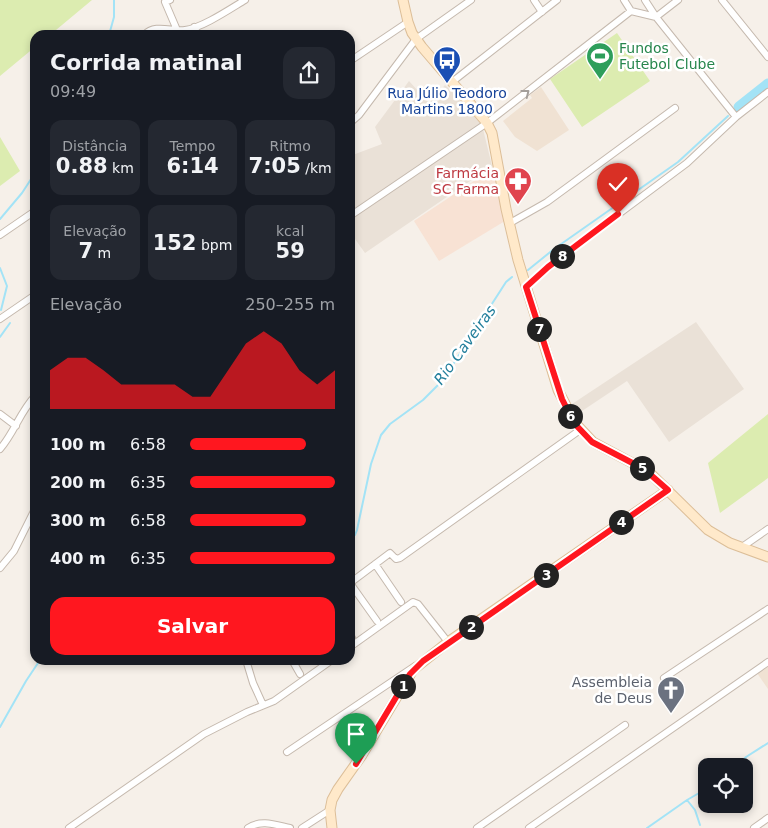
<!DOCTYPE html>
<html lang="pt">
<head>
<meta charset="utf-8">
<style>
	:root { --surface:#171b24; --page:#242831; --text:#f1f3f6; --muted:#9ea1a6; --accent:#ff171f }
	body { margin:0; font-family:"DejaVu Sans",sans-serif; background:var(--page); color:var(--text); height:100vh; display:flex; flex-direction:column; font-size:19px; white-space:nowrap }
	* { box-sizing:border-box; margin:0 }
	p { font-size:16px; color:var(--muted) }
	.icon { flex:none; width:28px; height:28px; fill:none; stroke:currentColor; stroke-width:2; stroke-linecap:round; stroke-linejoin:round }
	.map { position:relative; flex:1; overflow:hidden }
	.sheet { position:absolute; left:30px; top:30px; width:325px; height:635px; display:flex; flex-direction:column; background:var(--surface); border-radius:15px; box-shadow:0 2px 8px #0003 }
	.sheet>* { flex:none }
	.buttons { position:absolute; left:698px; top:758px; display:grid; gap:10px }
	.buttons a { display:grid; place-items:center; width:55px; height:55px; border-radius:10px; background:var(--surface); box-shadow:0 2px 8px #0003; font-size:25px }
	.pin { position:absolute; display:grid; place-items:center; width:42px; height:42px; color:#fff; margin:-51px -21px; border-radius:50% 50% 50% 0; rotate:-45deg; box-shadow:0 0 5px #0007 }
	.pin .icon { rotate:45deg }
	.km { position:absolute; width:25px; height:25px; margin:-12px; border-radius:50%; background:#222; color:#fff; font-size:14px; line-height:25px; text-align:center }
	.round { display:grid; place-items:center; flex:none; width:52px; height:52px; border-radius:15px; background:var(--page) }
	.summary { display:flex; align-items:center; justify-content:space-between; height:85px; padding:0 20px }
	h1 { font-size:22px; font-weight:800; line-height:38px }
	.figures { display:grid; grid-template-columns:repeat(3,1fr); gap:8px; height:85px; padding:5px 20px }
	.figures div { display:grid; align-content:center; border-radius:12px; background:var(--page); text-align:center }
	.figures b { font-size:21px; font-weight:800 }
	.figures small { font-size:14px; font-weight:400 }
	.figures p { font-size:14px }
	.chart { height:140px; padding:10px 20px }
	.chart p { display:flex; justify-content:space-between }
	.chart svg { width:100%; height:90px; margin-top:5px; fill:var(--accent); opacity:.7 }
	.cta { display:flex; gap:10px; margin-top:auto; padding:10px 20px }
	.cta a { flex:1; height:58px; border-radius:15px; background:var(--accent); color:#fff; font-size:20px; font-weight:800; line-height:58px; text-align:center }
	ul { padding:0 20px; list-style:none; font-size:16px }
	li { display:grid; grid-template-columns:80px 60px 1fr; align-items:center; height:38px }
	li i { height:12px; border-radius:6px; background:var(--accent) }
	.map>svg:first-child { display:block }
	.residential { fill:#eae1d7 }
	.commercial { fill:#f8e2d4 }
	.education { fill:#f0e2d3 }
	.green { fill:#dcecb0 }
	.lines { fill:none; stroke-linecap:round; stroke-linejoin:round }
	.stream { stroke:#a3e3f6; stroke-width:2 }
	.river { stroke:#a3e3f6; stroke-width:11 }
	.street-casing { stroke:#c5b9ae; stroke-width:8 }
	.secondary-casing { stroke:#dcbe98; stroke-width:11 }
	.street { stroke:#fff; stroke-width:6 }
	.secondary { stroke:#ffe9ca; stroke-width:9 }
	.oneway { stroke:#a49f9b }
	.route-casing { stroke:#fff; stroke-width:10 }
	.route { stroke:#ff171f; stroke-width:6 }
	.labels { text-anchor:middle; stroke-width:5; stroke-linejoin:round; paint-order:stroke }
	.leisure-label { font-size:14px; fill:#27864d; stroke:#fff; text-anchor:start }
	.transit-label { font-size:14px; fill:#164399; stroke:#fff }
	.health-label { font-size:14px; fill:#be3a42; stroke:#fff; text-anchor:end }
	.worship-label { font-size:14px; fill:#5b616d; stroke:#fff; text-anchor:end }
	.water-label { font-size:15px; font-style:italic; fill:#237f9c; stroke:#fff }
</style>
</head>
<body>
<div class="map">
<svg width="768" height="828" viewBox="0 0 768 828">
	<rect width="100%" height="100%" fill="#f6f0e9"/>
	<path class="residential" d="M 409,81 L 429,103 L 445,85 L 468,107 L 481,124 L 350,213 L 350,156 L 382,144 L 375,127 Z
		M 483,129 L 492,166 L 365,253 L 350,232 L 350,219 Z
		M 696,322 L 744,389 L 669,442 L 627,381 L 576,415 L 569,406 Z"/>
	<path class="commercial" d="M 495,167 L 505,221 L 439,261 L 414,221 Z"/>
	<path class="education" d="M 541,87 L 569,130 L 537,151 L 515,137 L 503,121 L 532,98 L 530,95 Z
		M 768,666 L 768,689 L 757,673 Z"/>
	<path class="green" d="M 0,0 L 92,0 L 50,35 L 35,35 L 35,47 L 0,76 Z
		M 617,33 L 650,81 L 582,127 L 550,79 Z
		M 0,137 L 20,171 L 0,186 Z
		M 768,414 L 768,478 L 720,513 L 708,463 Z"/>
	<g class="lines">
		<path class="stream" d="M 109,35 L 114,17 L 114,0
			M 0,219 L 22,193 L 35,173
			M 0,268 L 7,286 L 1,310
			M 528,270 L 554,249 L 678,162 L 728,116
			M 0,337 L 10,323
			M 350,539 L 355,535 L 357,530 L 371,464 L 381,435 L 390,424 L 423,400 L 443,380 L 506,282 L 512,277
			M 0,727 L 26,681 L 40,660
			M 737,766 L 746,757 L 768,743
			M 687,800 L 695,810 L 700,825
			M 647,828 L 687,800 L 706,789"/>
		<path class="river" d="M 739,107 L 768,84"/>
		<g class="street-casing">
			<path id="street" d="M 170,0 L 165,2 L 177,30
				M 534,0 L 542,12
				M 624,0 L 631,11 L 656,17
				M 645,0 L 656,17 L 736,117
				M 722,0 L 768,57
				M 656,17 L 678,0
				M 194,27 L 199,35
				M 144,35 C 156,23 171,32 185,30 C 202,28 230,9 245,0
				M 350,61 L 408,22
				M 452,82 L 557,0
				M 350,123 L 359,115 L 416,39 L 471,0
				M 350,216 L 487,123 L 631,11
				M 510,223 L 547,202 L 675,108
				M 0,235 L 35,211
				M 526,287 L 561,257 L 687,163 L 736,117 L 768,92
				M 0,319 L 35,295
				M 0,414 L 16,426
				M 0,449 C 14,433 20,412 35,396
				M 742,547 L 768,529
				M 375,564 L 401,602
				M 0,568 L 14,551 L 35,509
				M 350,583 L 390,553 L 396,559 L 400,558 L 580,430
				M 350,583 L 377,621
				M 350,635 L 352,638
				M 350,647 L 413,602 L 418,604 L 448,642
				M 246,660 L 253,683 L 263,705
				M 292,660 L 300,674
				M 664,678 L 768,609
				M 287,752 L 415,666
				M 69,828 L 204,734 L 247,712 L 274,701 L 332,660
				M 248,828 C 261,819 276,825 290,828
				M 302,828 L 330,810
				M 477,828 L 625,725
				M 529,828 L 768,662
				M 754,828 L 768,818"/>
		</g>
		<g class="secondary-casing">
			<path id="secondary" d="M 403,0 L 408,22 L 412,33 L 422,47 L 487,123 L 492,133 L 506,209 L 518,260 L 558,390 L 575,423 L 593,442 L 636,465 L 651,474 L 708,530 L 730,543 L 768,557
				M 332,828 L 330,810 L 332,800 L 338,789 L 362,755 L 413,670 L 448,642 L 668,490"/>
		</g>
		<use href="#street" class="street"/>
		<use href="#secondary" class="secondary"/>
	</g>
	<defs><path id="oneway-chevron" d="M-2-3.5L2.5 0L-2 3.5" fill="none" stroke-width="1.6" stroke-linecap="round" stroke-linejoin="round" transform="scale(1.25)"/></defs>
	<use class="oneway" href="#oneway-chevron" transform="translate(526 93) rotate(-38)"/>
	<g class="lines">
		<g class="route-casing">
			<path id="route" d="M 356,764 L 410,674 L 423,661 L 668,490 L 644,469 L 592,442 L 574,423 L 562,399 L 526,287 L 548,267 L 618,214"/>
		</g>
		<use href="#route" class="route"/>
	</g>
	<defs>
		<g id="stadium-pin" transform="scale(1.4375)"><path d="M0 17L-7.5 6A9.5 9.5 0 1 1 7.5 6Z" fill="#2e9e5b" stroke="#fff"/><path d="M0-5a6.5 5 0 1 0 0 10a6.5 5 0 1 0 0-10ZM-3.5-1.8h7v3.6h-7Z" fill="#fff"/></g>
		<g id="bus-pin" transform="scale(1.4375)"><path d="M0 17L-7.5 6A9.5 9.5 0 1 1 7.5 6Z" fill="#1a4fb4" stroke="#fff"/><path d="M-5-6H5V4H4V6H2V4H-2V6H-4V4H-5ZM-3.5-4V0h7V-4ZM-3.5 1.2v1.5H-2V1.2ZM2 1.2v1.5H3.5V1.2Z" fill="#fff"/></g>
		<g id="pharmacy-pin" transform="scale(1.4375)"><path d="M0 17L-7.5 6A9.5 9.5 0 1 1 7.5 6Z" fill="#e0444e" stroke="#fff"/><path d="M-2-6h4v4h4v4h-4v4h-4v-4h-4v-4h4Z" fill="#fff"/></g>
		<g id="church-pin" transform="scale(1.4375)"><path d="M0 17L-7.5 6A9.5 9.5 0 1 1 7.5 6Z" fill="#6b7280" stroke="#fff"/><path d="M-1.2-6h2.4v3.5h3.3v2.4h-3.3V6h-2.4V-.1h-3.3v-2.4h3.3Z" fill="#fff"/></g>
	</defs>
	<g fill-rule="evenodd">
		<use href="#stadium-pin" x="600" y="56"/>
		<use href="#bus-pin" x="447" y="60"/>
		<use href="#pharmacy-pin" x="518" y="181"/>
		<use href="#church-pin" x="671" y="690"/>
	</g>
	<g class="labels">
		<g class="leisure-label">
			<text x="619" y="53">Fundos<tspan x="619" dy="16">Futebol Clube</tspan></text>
		</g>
		<g class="transit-label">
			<text x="447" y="98">Rua Júlio Teodoro<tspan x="447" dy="16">Martins 1800</tspan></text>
		</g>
		<g class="health-label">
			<text x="499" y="178">Farmácia<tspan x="499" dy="16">SC Farma</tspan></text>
		</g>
		<g class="worship-label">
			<text x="652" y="687">Assembleia<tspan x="652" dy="16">de Deus</tspan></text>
		</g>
		<g class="water-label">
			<text transform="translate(465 345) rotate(-54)" y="5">Rio Caveiras</text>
		</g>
	</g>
</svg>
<div class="buttons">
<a><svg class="icon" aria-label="locate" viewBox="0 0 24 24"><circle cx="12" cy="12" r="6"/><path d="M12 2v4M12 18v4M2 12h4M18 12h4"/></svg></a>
</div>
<div class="pin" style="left:356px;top:764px;background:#1e9e55"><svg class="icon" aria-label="arrive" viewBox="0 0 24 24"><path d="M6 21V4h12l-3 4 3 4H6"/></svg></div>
<div class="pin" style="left:618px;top:214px;background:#d93025"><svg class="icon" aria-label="check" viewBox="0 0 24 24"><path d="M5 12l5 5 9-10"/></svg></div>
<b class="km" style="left:403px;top:686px">1</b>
<b class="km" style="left:471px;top:627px">2</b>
<b class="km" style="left:546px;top:575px">3</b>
<b class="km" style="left:621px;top:522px">4</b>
<b class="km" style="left:642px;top:468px">5</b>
<b class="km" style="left:570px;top:416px">6</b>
<b class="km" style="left:539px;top:329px">7</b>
<b class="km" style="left:562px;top:256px">8</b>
<section class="sheet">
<div class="summary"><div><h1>Corrida matinal</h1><p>09:49</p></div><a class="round"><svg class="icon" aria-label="share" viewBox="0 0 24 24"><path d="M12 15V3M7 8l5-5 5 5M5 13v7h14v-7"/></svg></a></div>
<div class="figures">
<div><p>Distância</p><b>0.88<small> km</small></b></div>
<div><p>Tempo</p><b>6:14</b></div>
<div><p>Ritmo</p><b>7:05<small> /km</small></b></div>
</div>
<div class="figures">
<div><p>Elevação</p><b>7<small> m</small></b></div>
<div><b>152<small> bpm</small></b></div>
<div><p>kcal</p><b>59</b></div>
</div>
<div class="chart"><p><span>Elevação</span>250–255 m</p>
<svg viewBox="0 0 160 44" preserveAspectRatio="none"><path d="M0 44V25L10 19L20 19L30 25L40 32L50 32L60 32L70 32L80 38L90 38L100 25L110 12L120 6L130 12L140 25L150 32L160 25V44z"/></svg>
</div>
<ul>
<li><b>100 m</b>6:58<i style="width:80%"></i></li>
<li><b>200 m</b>6:35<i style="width:100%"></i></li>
<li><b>300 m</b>6:58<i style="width:80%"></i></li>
<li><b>400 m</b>6:35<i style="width:100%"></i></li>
</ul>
<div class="cta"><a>Salvar</a></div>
</section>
</div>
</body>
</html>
